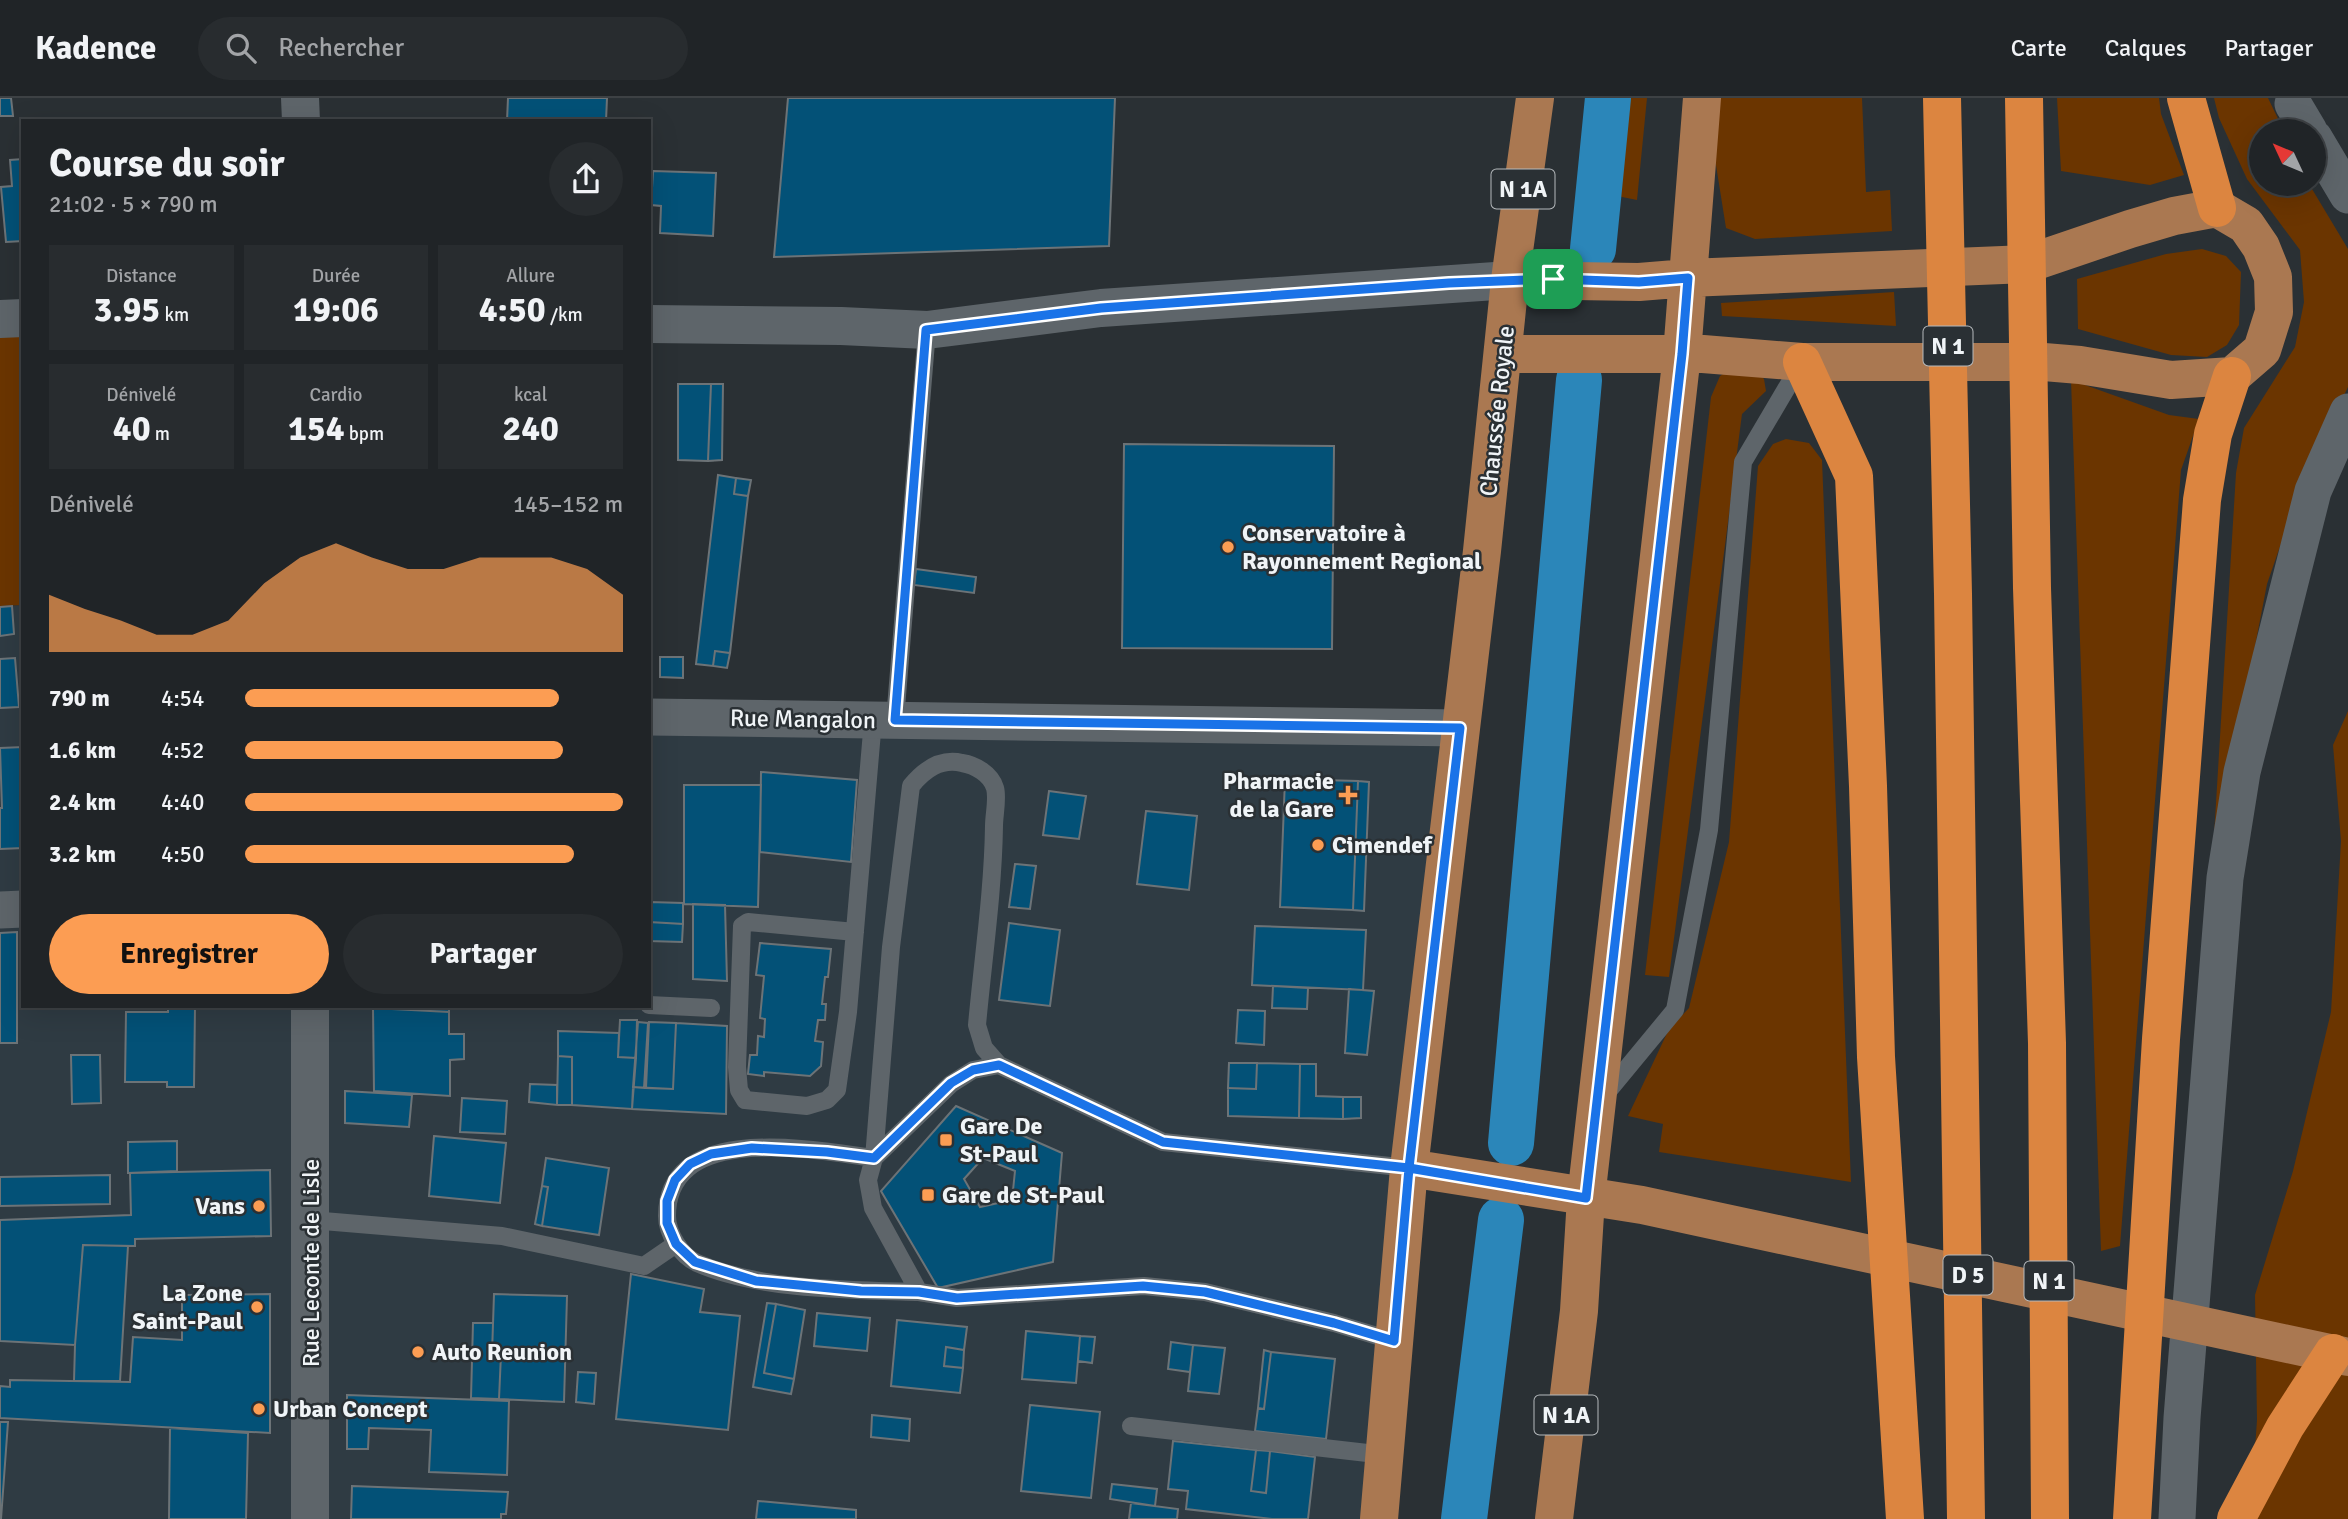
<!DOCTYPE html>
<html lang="fr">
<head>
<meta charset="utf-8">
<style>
	:root { --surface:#202427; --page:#282c2f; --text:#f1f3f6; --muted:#a2a4a7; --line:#3d4144; --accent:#fc9d53 }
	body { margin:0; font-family:Signika,sans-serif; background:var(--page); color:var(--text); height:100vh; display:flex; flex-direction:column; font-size:26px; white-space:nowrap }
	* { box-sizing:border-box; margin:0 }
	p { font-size:23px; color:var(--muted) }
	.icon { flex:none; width:38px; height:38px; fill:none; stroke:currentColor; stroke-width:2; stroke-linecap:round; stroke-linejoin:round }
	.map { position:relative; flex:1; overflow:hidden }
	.side { position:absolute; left:21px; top:21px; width:630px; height:889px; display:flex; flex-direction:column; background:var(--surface); border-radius:0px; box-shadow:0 7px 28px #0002,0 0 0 2px var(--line) }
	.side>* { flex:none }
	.needle { width:46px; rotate:314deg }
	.buttons { position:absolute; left:2249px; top:21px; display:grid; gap:14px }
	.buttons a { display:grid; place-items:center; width:77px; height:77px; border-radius:50%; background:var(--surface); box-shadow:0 7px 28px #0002,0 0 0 2px var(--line); font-size:35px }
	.pin { position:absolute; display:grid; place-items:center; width:60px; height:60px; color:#fff; margin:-30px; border-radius:14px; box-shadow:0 4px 10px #0006 }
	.round { display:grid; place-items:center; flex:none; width:74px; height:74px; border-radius:37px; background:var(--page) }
	.head { display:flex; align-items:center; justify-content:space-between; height:119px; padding:0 28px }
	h1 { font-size:38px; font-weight:800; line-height:52px }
	.metrics { display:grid; grid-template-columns:repeat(3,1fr); gap:10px; height:119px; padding:7px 28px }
	.metrics div { display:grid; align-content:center; border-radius:0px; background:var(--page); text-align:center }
	.metrics b { font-size:35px; font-weight:800 }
	.metrics small { font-size:19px; font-weight:400 }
	.metrics p { font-size:19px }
	.chart { height:196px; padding:14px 28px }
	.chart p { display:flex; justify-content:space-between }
	.chart svg { width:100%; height:126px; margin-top:7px; fill:var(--accent); opacity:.7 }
	.button { display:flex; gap:14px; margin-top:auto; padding:14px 28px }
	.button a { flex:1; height:80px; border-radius:42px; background:var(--accent); color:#111; font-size:28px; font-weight:800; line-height:80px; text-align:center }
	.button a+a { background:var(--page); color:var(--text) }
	ul { padding:0 28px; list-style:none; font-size:23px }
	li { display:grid; grid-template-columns:112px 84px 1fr; align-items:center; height:52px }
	li i { height:18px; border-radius:9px; background:var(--accent) }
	header { display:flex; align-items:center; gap:42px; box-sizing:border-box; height:98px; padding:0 35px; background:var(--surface); border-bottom:2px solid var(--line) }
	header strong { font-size:33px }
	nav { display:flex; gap:38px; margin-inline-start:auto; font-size:24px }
	.search { width:490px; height:63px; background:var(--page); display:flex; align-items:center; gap:18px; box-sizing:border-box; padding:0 24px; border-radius:38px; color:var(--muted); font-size:26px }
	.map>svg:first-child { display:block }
	.built { fill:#2f3b43 }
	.green { fill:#6b3500 }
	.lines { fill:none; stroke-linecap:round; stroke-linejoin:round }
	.canal { stroke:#2b86b9; stroke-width:46 }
	.building { fill:#035177; stroke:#6c7377; stroke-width:2; fill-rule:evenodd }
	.lane { stroke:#5e656a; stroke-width:18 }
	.street { stroke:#5e656a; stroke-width:37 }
	.secondary { stroke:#5e656a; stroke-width:38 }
	.primary { stroke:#aa7851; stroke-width:38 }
	.highway { stroke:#dc8540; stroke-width:38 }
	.route-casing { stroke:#fff; stroke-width:14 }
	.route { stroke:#1a73e8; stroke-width:9 }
	.poi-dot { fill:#fc9d53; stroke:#2a3034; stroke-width:2.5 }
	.labels { text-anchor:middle; stroke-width:5; stroke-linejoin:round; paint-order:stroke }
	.shield { fill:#2a3034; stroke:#b5b9bc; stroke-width:2 }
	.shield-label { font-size:23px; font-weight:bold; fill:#f0f4f7 }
	.street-label { font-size:24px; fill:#f0f4f7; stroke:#2a3034 }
	.poi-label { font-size:24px; font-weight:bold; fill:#f0f4f7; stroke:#2a3034; text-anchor:start }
</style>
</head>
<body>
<header>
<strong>Kadence</strong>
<div class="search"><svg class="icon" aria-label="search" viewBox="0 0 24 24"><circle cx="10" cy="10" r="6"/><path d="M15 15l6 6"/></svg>Rechercher</div>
<nav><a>Carte</a><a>Calques</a><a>Partager</a></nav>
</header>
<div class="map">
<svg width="2348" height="1421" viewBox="0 0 2348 1421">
	<rect width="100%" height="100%" fill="#2a3034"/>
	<path class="built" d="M 649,226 L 652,227 L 652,619 L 1460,630 L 1379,1421 L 0,1421 L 0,508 L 23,507 L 23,908 L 649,908 Z"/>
	<path class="green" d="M 1616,0 L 1647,0 L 1637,102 L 1607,96 Z
		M 1715,0 L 1862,0 L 1866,94 L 1890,92 L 1892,133 L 1755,141 L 1726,130 L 1712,42 Z
		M 2057,0 L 2159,0 L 2161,16 L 2184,77 L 2150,87 L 2061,73 Z
		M 2214,0 L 2268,0 L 2284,33 L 2261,33 L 2261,86 L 2309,86 L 2348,151 L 2348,289 L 2304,379 L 2267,486 L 2212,771 L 2236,375 L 2244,330 L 2295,249 L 2304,204 L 2300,152 L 2247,81 L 2219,20 Z
		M 2202,151 L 2226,158 L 2241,174 L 2239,227 L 2227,247 L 2207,259 L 2171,257 L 2078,231 L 2077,181 L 2166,156 Z
		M 1894,194 L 1896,228 L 1722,218 L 1721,205 Z
		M 23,220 L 23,507 L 0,508 L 0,221 Z
		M 1734,269 L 1753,269 L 1764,281 L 1766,293 L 1742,316 L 1669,879 L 1645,877 L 1711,299 L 1720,278 Z
		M 2071,282 L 2169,317 L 2199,321 L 2181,372 L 2120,1148 L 2101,1153 Z
		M 1786,341 L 1809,345 L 1822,362 L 1851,1084 L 1659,1054 L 1663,1026 L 1628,1018 L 1669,931 L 1689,910 L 1729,744 L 1758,368 L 1773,346 Z
		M 2348,613 L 2348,1421 L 2250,1421 L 2257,1322 L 2255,1197 L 2293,1073 L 2331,914 L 2341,743 L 2333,647 Z"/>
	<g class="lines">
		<path class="canal" d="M 1593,151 L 1608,0
			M 1511,1045 L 1579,282
			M 1464,1421 L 1501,1122"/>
	</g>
	<path class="building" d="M 0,0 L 11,0 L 13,18 L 0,18 Z
		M 508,0 L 607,0 L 606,23 L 507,23 Z
		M 788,0 L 1115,0 L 1109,148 L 774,159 Z
		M 23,61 L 23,143 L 6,144 L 1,89 L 12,88 L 10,62 Z
		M 653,73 L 716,75 L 713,138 L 660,135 L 661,108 L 651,107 Z
		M 678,286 L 711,286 L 708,363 L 678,362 Z
		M 711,286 L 723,286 L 722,362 L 708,363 Z
		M 1124,346 L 1334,348 L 1332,551 L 1122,550 Z
		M 718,377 L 736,380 L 734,396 L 748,398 L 730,555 L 715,553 L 713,568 L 696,566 Z
		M 736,380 L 751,382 L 748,398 L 734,396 Z
		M 916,471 L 976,479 L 974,495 L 914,487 Z
		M 649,473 L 650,473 L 652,580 L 649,580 Z
		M 12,508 L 14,536 L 0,538 L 0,509 Z
		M 715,553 L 730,555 L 727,570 L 713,568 Z
		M 660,559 L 683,559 L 683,580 L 660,579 Z
		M 15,560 L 19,609 L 0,610 L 0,561 Z
		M 23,649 L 23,750 L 0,751 L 0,710 L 2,710 L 0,650 Z
		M 761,674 L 857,682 L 851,764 L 760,754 Z
		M 1285,681 L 1358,683 L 1353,812 L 1280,809 Z
		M 1358,683 L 1369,684 L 1364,813 L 1353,812 Z
		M 684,687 L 761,687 L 758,809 L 684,806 Z
		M 1049,693 L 1086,698 L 1079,741 L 1043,737 Z
		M 1146,713 L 1197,718 L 1189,792 L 1137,786 Z
		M 1015,766 L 1036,768 L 1030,811 L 1009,809 Z
		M 649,804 L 683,805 L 683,826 L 649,824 Z
		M 693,806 L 725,807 L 727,883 L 693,881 Z
		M 649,824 L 683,826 L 682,844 L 649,843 Z
		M 1009,825 L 1060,832 L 1050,908 L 999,902 Z
		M 1255,828 L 1366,832 L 1363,892 L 1252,887 Z
		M 17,834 L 17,945 L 0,945 L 0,835 Z
		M 760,845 L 831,851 L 828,879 L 825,879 L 822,906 L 826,906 L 825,922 L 818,922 L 815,943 L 823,944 L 821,968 L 810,978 L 764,974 L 764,978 L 748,976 L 750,957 L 757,957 L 758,938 L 764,939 L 765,921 L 760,920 L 764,878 L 756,877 Z
		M 1273,888 L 1308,890 L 1307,911 L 1272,910 Z
		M 1349,891 L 1374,893 L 1367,957 L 1345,955 Z
		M 373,908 L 449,908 L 449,914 L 373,910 Z
		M 168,909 L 195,909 L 194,989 L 167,989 L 167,984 L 125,984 L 126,914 L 168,914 Z
		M 373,910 L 449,914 L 449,936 L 464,936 L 464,961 L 450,962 L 450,998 L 374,993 Z
		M 1238,912 L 1265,913 L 1264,947 L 1236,945 Z
		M 620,922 L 637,922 L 636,960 L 618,959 Z
		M 638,924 L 648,925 L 644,990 L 633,989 Z
		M 649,924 L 676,925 L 673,991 L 646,990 Z
		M 676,925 L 727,928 L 726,1016 L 632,1011 L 633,989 L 673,991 Z
		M 558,933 L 619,935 L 618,959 L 636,960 L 632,1011 L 572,1007 L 572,959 L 558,958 Z
		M 71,957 L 100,957 L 101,1005 L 72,1006 Z
		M 558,958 L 572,959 L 572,1007 L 557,1007 Z
		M 1229,965 L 1257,965 L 1256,991 L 1228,990 Z
		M 1257,965 L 1300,966 L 1299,1020 L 1228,1018 L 1228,990 L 1256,991 Z
		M 1300,966 L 1316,966 L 1316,998 L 1343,999 L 1343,1021 L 1299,1020 Z
		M 530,986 L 557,987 L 557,1007 L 529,1004 Z
		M 345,993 L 412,997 L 409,1029 L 345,1025 Z
		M 1343,999 L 1361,999 L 1361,1020 L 1343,1021 Z
		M 462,1000 L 507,1003 L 505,1036 L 460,1034 Z
		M 956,1008 L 1062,1055 L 1053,1164 L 938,1190 L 881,1093 ZM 983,1060 L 1015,1073 L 1012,1102 L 980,1109 L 964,1081 Z
		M 434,1038 L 506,1045 L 500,1105 L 429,1098 Z
		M 177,1043 L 177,1073 L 128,1075 L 128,1044 Z
		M 546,1060 L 609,1070 L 599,1137 L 542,1128 L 548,1089 L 542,1088 Z
		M 270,1072 L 271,1138 L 135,1141 L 135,1148 L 83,1147 L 75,1247 L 0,1243 L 0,1122 L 131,1117 L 130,1075 Z
		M 110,1077 L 110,1106 L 0,1108 L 0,1079 Z
		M 542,1088 L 548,1089 L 542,1128 L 535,1126 Z
		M 83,1147 L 128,1148 L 120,1283 L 74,1283 L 75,1247 Z
		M 631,1176 L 704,1191 L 700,1214 L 740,1218 L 728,1332 L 616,1321 Z
		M 270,1196 L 270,1335 L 0,1320 L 0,1288 L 10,1289 L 10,1282 L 130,1284 L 133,1239 L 182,1242 L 182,1197 Z
		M 494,1196 L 567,1198 L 564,1304 L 499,1301 L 501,1256 L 492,1256 Z
		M 767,1205 L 776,1206 L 764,1275 L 794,1281 L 791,1296 L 753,1289 Z
		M 776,1206 L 805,1212 L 794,1281 L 764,1275 Z
		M 817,1215 L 870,1220 L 867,1253 L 814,1248 Z
		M 897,1222 L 967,1229 L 964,1252 L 946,1249 L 944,1268 L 963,1270 L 960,1295 L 891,1288 Z
		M 473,1225 L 493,1225 L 492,1256 L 501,1256 L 499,1301 L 471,1300 Z
		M 1026,1233 L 1080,1238 L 1076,1285 L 1022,1281 Z
		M 1080,1238 L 1095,1239 L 1092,1265 L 1078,1263 Z
		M 1171,1244 L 1193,1247 L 1190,1274 L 1168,1271 Z
		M 1193,1247 L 1225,1250 L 1219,1296 L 1188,1293 Z
		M 946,1249 L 964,1252 L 963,1270 L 944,1268 Z
		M 1264,1252 L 1271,1254 L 1264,1311 L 1258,1310 Z
		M 1271,1254 L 1335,1261 L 1326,1341 L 1255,1333 L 1258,1310 L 1264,1311 Z
		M 578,1274 L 596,1275 L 594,1306 L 576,1304 Z
		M 347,1297 L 509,1303 L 507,1377 L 429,1374 L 431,1332 L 369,1330 L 368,1351 L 347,1351 Z
		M 1030,1307 L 1100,1314 L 1091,1400 L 1021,1393 Z
		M 872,1317 L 910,1321 L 909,1343 L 871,1339 Z
		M 0,1324 L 8,1324 L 1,1421 L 0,1421 Z
		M 170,1330 L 248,1335 L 246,1421 L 169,1421 Z
		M 1173,1343 L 1256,1352 L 1251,1393 L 1266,1395 L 1270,1353 L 1315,1359 L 1308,1421 L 1272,1421 L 1186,1411 L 1188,1393 L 1168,1391 Z
		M 1256,1352 L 1270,1353 L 1266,1395 L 1251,1393 Z
		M 1112,1386 L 1157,1391 L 1155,1408 L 1110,1401 Z
		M 352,1388 L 508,1394 L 506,1416 L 501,1416 L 501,1421 L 351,1421 Z
		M 758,1403 L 856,1412 L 856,1421 L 756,1421 Z
		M 1131,1405 L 1178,1411 L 1177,1421 L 1129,1421 Z"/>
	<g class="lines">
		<path class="lane" d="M 895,622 L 927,232
			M 855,834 L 748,824 L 742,828 L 737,969 L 739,992 L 745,1002 L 807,1008 L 827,1002 L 837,992 L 848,914 L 873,622
			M 649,907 L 711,910
			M 1604,998 L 1675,912 L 1709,732 L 1743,364 L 1802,264
			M 311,1122 L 502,1138 L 644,1168 L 676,1146
			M 919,1194 C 852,1192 758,1192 697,1165 C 681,1158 667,1135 667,1118 C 667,1023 814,1052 874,1060 L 891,849 L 911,688 C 924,672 940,660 962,665 C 975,667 991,676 995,690 C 998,700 994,717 994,728 C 993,794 983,861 977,927 L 984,950 L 999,967
			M 1394,1243 L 1334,1225 L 1205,1194 L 1144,1188 L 957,1200 L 919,1194 L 873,1110 L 868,1082 L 874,1060 L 951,986 L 973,972 L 999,967 L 1163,1044 L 1409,1070
			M 1131,1328 L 1385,1357"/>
		<path class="street" d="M 2293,6 L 2309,33
			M 2314,40 L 2348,97
			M 649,619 L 1460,630
			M 0,812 L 23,811
			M 2177,1421 L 2182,1320 L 2225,780 L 2242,674 L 2313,393 L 2348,314"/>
		<path class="secondary" d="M 300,0 L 301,23
			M 0,221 L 23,220
			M 649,226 L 841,228 L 927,232 L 1101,210 L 1510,182
			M 310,1421 L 310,908"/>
		<path class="primary" d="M 1503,256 L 1703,256 L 1802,264 L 2044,264 L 2080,267 L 2171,282 L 2232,278 L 2262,252 L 2274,214 L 2273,179 L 2261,149 L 2246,127 L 2217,110 L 2174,118 L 2130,131 L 2027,166 L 1688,180 L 1639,184 L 1510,182
			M 1409,1070 L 1642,1107 L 2348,1259
			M 1379,1421 L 1409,1070 L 1482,453 L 1510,182 L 1535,0
			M 1554,1421 L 1579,1213 L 1586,1100 L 1682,256 L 1702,0"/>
		<path class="highway" d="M 1942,0 L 1953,496 L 1966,1421
			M 2024,0 L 2032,490 L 2047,945 L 2050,1421
			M 2186,0 L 2217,110
			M 1802,264 L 1854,378 L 1868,688 L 1876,959 L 1905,1421
			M 2132,1421 L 2161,941 L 2202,402 L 2213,336 L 2232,278
			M 2236,1421 L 2285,1329 L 2333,1255"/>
	</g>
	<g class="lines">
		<g class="route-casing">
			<path id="route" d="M 1553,181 L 1449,185 L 1101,210 L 926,232 L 895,622 L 1460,630 L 1409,1070 L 1163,1044 L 999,967 L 973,972 L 951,985 L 874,1060 L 827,1054 L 752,1050 L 711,1056 L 690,1066 L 675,1082 L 667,1103 L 667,1125 L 676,1146 L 695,1164 L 756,1183 L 861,1193 L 919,1194 L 957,1200 L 1143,1188 L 1205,1194 L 1334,1225 L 1394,1243 L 1409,1070 L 1586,1100 L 1682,256 L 1688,180 L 1639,184 L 1553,181"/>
		</g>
		<use href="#route" class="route"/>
	</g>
	<g class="poi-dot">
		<circle cx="1228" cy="449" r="7"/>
		<path d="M1344.5 686.5h7v7h7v7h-7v7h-7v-7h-7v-7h7z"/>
		<circle cx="1318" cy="747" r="7"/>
		<rect x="939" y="1035" width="14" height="14" rx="3.5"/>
		<rect x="921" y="1090" width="14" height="14" rx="3.5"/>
		<circle cx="259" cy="1108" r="7"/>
		<circle cx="257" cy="1209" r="7"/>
		<circle cx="418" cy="1254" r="7"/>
		<circle cx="259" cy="1311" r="7"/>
	</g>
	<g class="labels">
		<g class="shield">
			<rect x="1491.5" y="71.5" width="63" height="39" rx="5"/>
			<rect x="1923.5" y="228.5" width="49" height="39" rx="5"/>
			<rect x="1943.5" y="1157.5" width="49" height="39" rx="5"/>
			<rect x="2024.5" y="1163.5" width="49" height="39" rx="5"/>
			<rect x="1534.5" y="1297.5" width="63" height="39" rx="5"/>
		</g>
		<g class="shield-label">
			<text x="1523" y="99">N 1A</text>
			<text x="1948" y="256">N 1</text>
			<text x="1968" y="1185">D 5</text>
			<text x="2049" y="1191">N 1</text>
			<text x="1566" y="1325">N 1A</text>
		</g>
		<g class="street-label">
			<text transform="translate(1497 313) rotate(-84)" y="8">Chaussée Royale</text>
			<text transform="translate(803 621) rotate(1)" y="8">Rue Mangalon</text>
			<text transform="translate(311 1165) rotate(-90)" y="8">Rue Leconte de Lisle</text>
		</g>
		<g class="poi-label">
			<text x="1242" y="443">Conservatoire à<tspan x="1242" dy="28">Rayonnement Regional</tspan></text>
			<text x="1334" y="691" text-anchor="end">Pharmacie<tspan x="1334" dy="28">de la Gare</tspan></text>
			<text x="1332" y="755">Cimendef</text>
			<text x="960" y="1036">Gare De<tspan x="960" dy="28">St-Paul</tspan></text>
			<text x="942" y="1105">Gare de St-Paul</text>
			<text x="245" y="1116" text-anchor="end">Vans</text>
			<text x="243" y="1203" text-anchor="end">La Zone<tspan x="243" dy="28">Saint-Paul</tspan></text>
			<text x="432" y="1262">Auto Reunion</text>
			<text x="273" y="1319">Urban Concept</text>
		</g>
	</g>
</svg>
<div class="buttons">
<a><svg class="needle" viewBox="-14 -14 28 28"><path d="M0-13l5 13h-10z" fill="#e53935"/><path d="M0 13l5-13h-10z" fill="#a2a4a7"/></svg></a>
</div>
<div class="pin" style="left:1553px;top:181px;background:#1e9e55"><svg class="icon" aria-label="arrive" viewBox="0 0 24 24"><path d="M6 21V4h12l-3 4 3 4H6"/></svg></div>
<section class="side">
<div class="head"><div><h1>Course du soir</h1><p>21:02 · 5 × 790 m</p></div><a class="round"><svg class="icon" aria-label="share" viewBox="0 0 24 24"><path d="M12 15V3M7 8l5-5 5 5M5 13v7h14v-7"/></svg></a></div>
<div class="metrics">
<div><p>Distance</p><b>3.95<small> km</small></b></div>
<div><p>Durée</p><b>19:06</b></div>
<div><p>Allure</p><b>4:50<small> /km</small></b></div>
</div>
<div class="metrics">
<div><p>Dénivelé</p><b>40<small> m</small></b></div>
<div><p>Cardio</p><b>154<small> bpm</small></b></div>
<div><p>kcal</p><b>240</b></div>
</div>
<div class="chart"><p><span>Dénivelé</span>145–152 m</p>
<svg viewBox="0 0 160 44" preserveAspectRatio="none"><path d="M0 44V24L10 29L20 33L30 38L40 38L50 33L60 20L70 11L80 6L90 11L100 15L110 15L120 11L130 11L140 11L150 15L160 24V44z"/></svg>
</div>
<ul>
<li><b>790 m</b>4:54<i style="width:83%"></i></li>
<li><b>1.6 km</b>4:52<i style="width:84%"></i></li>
<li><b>2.4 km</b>4:40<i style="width:100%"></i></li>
<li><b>3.2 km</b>4:50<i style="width:87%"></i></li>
</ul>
<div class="button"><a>Enregistrer</a><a>Partager</a></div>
</section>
</div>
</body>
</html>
